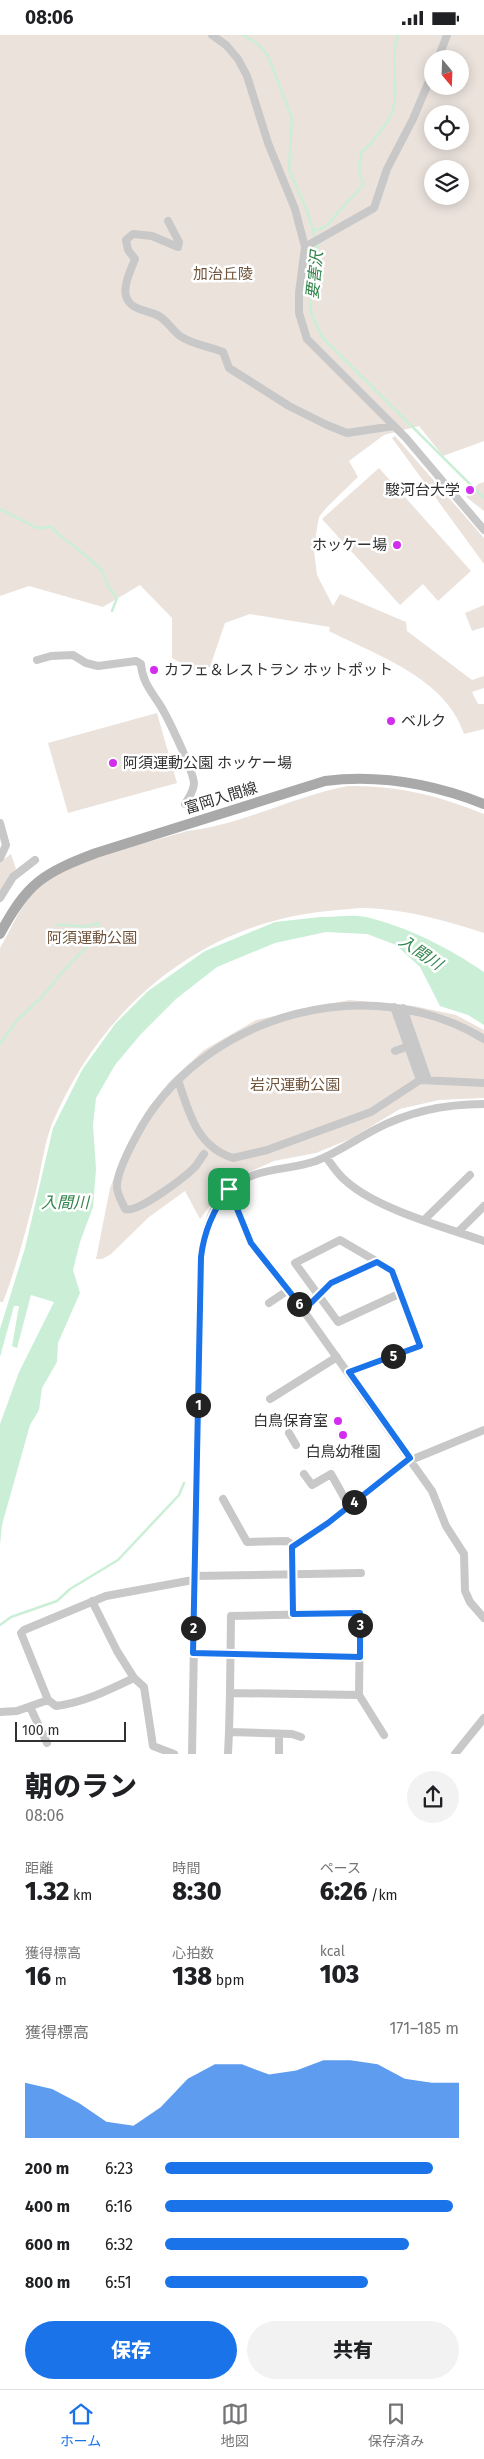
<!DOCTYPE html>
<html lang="ja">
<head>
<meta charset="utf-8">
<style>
	:root { --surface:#fff; --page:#f2f2f2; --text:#202124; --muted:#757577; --line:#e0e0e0; --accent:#1a73e8 }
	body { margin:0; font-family:"Fira Sans","Noto Sans JP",sans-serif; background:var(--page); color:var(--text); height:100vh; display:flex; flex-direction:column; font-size:19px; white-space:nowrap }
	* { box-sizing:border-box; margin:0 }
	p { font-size:16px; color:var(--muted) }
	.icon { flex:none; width:28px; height:28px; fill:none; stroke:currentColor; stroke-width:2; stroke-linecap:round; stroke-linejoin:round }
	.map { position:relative; height:1719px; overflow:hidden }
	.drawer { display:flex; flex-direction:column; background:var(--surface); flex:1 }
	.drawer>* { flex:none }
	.needle { width:32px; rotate:161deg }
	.buttons { position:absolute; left:424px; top:15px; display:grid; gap:10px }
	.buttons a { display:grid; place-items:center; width:45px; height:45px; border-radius:50%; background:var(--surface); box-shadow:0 2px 12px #0003; font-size:25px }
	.scale { position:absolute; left:15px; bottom:12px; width:111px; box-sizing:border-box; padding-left:5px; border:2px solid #313131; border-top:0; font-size:14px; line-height:18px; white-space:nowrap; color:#313131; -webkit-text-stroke:4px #fff; paint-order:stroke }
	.pin { position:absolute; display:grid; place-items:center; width:42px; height:42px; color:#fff; margin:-21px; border-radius:10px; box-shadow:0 2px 8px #0006 }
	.km { position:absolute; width:25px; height:25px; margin:-12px; border-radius:50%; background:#222; color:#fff; font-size:14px; line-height:25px; text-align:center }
	.round { display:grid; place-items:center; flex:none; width:52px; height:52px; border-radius:26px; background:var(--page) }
	.overview { display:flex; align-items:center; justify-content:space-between; height:85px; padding:0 25px }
	h1 { font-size:28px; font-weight:800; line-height:38px }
	.figures { display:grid; grid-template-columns:repeat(3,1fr); gap:8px; height:85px; padding:5px 25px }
	.figures div { display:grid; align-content:center }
	.figures b { font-size:25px; font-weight:800 }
	.figures small { font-size:14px; font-weight:400 }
	.figures p { font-size:14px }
	.chart { height:140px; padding:10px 25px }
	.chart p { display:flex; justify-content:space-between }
	.chart svg { width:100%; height:90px; margin-top:5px; fill:var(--accent); opacity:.7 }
	.button { display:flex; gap:10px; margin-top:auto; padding:10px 25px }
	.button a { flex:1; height:58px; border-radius:30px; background:var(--accent); color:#fff; font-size:20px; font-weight:800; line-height:58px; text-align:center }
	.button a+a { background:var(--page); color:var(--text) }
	ul { padding:0 25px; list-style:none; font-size:16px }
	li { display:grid; grid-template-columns:80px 60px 1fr; align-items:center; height:38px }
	li i { height:12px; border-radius:6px; background:var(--accent) }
	.status { display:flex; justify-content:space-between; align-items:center; height:35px; padding:0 25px; background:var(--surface); direction:ltr }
	.status svg { height:14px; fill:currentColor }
	.tabs { display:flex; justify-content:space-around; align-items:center; height:70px; border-top:1px solid var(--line); background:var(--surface); font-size:14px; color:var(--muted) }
	.tabs a { display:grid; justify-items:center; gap:2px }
	.tabs .selected { color:var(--accent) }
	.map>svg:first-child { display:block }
	.green { fill:#ebe2dc; fill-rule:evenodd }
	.water { fill:#cbefd6 }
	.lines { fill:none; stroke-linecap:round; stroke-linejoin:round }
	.stream { stroke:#cbefd6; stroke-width:2.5 }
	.minor { stroke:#c8c8c8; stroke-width:8 }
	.major { stroke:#a9a9a9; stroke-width:10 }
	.route-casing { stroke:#fff; stroke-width:10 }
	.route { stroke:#1a73e8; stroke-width:6 }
	.poi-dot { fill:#d22def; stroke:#fff; stroke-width:2 }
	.labels { text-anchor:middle; stroke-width:5; stroke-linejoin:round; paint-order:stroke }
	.park-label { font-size:15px; fill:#70533b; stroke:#fff }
	.poi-label { font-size:15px; fill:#313131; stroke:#fff; text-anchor:end }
	.street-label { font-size:15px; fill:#313131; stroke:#fff }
	.water-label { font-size:16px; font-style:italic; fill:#33854c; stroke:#fff }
</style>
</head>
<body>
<div class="status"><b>08:06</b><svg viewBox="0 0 49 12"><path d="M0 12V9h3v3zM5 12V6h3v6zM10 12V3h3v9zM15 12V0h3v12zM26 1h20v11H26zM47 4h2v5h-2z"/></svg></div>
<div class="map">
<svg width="484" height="1719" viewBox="0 0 484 1719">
	<rect width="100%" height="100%" fill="#fff"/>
	<path class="green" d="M 0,0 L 484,0 L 484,406 L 443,421 L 419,391 L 384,400 L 349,426 L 358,442 L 327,472 L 319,482 L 317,493 L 314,516 L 317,540 L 333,571 L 340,559 L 406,587 L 407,596 L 472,645 L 484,641 L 484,653 L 472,657 L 478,669 L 484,669 L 484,694 L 464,699 C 446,643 376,620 329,596 L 330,592 L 250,579 L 225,588 L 210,632 L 193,635 L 172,623 L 172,583 L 140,550 L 103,572 L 29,551 L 0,561 ZM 432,24 L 460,24 L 460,51 L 432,51 ZM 432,79 L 460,79 L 460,106 L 432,106 ZM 432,134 L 460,134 L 460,161 L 432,161 Z
		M 395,401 L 484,503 L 484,529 L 392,403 Z
		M 379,433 L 471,536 L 438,566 L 423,549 L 400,570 L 322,484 Z
		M 484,447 L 484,476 L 466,462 L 478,449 Z
		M 484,570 L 484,592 L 472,596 L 465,578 Z
		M 157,678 L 177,748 L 68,778 L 48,708 Z
		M 348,751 C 396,750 441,761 484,779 L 484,898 C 444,885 409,875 366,873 C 354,873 341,875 328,876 C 201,888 101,972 52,1089 C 45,1107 42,1128 38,1147 C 28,1188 18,1228 3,1267 L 0,1267 L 0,913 C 12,892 23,865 41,848 C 61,827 155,806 187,796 C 243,790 293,761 348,751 Z
		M 11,819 L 16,834 L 0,856 L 0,827 Z
		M 349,965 L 414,971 L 456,980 L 484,995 L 484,1063 L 439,1065 L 400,1074 L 350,1104 L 316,1118 L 274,1126 L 238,1142 L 226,1149 L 200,1184 L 185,1156 L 149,1182 L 111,1219 L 102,1224 L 96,1224 L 110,1153 L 127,1110 L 149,1072 L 170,1046 L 204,1015 L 256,985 Z"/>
	<path class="water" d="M 320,882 C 335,882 352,879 366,882 C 408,892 449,913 484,937 L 484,990 L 468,980 L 440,971 L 420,932 L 396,910 L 367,899 L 326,897 L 275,908 L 217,932 L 176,964 L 141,999 L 115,1030 L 96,1063 L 93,1090 L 96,1134 L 93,1172 L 80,1207 L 73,1235 L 80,1258 L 58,1308 L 57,1327 L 42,1353 L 39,1375 L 30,1390 L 2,1490 L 0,1510 L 0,1389 L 19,1337 L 54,1267 L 31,1260 L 17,1313 L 12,1311 L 19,1271 L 14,1271 L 0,1322 L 0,1294 L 25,1213 L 53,1093 L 82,1035 L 115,989 L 148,956 L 205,916 L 275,887 Z"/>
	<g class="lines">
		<path class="stream" d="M 243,0 L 259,10 L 268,21 L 292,83 L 289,134 L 307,176 L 318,210 L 310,269 L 312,280 L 322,302 L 484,463
			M 313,196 L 325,192 L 363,150 L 359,135 L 361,118 C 368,112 390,86 392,78 C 400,54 389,25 398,0
			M 0,474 L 37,493 L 52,492 C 59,501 65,505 75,512 C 85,519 92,528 102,535 L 108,551 L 117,563 L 112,576
			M 0,1009 L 17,985 L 42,962 L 63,936 L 100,898 L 98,888 C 81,895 75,889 57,890
			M 0,1590 L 11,1582 L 57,1566 L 70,1554 L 118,1525 L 179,1460 L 184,1448"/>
		<path class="minor" d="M 212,0 L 226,10 L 238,24 L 247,41 L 268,108 L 295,174 L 305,212 L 299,258 L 299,278 L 307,304 L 406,403 L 484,495
			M 438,24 L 447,0
			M 168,186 L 179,207 L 178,212 L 152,201 L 133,199 L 126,205 L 128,215 L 135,224 C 131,235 123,250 126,261 C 130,275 146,275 157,280 C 166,284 172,295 180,301 C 193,310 209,311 223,317 L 229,333 L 289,371 L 327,390 L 347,398 L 394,391
			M 305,212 L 374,173 L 387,134 L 413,84 L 432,39
			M 37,625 L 51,621 L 73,620 L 86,628 L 98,631 L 136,626 L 141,629 C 142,646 151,656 160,670 C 168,683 193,735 194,748 C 194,756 189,762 185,769
			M 0,788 L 6,810 L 0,823
			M 0,863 L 13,842 L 35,825
			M 394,972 L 420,1045
			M 403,973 L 428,1045
			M 395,1016 L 412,1010
			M 178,1045 C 189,1077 196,1111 233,1123 L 267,1115 L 371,1077 L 420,1045 L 484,1048
			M 204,1119 C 201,1123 198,1128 195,1132 C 185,1142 137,1179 125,1174 C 122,1167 117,1159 117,1152 C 116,1137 135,1103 143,1089 C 212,977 371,935 484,1004
			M 326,1122 C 332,1130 338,1140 346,1146 C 377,1174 444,1192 484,1206
			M 229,1154 L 251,1209 L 303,1275 L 432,1456 L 446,1491 L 464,1519 L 465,1556 L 470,1567 L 484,1583
			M 424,1185 L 470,1140
			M 458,1197 L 484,1171
			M 269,1268 L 287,1256
			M 303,1275 L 331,1249 L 377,1227
			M 349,1337 L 420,1311 L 393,1236 L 340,1205 L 295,1228 L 338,1287 L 401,1258
			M 270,1364 L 337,1322
			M 289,1398 L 296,1410
			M 411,1425 L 484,1395
			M 304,1439 L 312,1450 L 331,1439 L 349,1471
			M 223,1464 L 247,1507 L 287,1506 L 293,1510 L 293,1579
			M 293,1510 L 328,1488 L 410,1423
			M 194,1541 L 361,1538
			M 92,1566 L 117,1616 L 134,1643
			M 360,1578 L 359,1660 L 230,1658 L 231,1581 Z
			M 193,1618 L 359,1622
			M 230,1658 L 229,1697 L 292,1699 L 301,1702
			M 359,1660 L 384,1700
			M 48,1665 L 56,1671 C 83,1668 109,1655 134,1643 L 144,1652 L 153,1711 L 174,1719
			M 30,1672 L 47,1708
			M 0,1677 L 17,1676 L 48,1665 L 21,1598 L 24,1595 L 106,1561 L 193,1545
			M 279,1699 L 279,1719
			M 192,1719 L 201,1222 C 204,1199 211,1169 230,1153 C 255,1132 287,1136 316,1126 C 337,1118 355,1105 374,1095 C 409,1076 444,1069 484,1069
			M 228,1719 L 229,1697
			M 455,1719 L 484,1683"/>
		<path class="major" d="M 0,899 C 27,848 43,838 96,818 L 325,746 C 380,739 433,749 484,769"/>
	</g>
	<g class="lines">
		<g class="route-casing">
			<path id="route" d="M 229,1154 L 251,1208 L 304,1275 L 331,1248 L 377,1227 L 392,1236 L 420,1311 L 349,1337 L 410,1423 L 328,1488 L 292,1512 L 293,1579 L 360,1578 L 360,1622 L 193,1618 L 201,1222 C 204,1196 213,1175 229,1154 Z"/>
		</g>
		<use href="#route" class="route"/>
	</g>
	<g class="poi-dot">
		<circle cx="470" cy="455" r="5"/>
		<circle cx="397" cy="510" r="5"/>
		<circle cx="154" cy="635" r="5"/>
		<circle cx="391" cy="686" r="5"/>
		<circle cx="113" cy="728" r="5"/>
		<circle cx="338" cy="1386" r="5"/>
		<circle cx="343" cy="1400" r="5"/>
	</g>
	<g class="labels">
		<g class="park-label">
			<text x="223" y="244">加治丘陵</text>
			<text x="92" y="908">阿須運動公園</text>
			<text x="295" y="1055">岩沢運動公園</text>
		</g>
		<g class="poi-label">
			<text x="460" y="460">駿河台大学</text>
			<text x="387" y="515">ホッケー場</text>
			<text x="164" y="640" text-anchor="start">カフェ＆レストラン ホットポット</text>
			<text x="401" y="691" text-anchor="start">ベルク</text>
			<text x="123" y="733" text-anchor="start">阿須運動公園 ホッケー場</text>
			<text x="328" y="1391">白鳥保育室</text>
			<text x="343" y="1422" text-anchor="middle">白鳥幼稚園</text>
		</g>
		<g class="street-label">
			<text transform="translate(221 763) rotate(-17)" y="5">富岡入間線</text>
		</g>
		<g class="water-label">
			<text transform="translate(314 240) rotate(-84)" y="6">要害沢</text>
			<text transform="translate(421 917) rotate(34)" y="6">入間川</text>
			<text x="65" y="1173">入間川</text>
		</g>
	</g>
</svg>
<div class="buttons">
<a><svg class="needle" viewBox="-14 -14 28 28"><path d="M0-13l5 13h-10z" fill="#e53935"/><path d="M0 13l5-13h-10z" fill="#757577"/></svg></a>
<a><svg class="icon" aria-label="locate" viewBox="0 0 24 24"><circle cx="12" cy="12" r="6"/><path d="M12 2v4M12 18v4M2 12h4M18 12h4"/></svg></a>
<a><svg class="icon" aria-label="layers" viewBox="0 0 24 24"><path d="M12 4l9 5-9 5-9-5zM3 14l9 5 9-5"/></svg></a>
</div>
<div class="scale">100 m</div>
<div class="pin" style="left:229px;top:1154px;background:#1e9e55"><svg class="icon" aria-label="arrive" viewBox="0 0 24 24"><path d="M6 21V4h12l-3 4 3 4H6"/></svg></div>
<b class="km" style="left:198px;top:1370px">1</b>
<b class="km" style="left:193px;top:1593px">2</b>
<b class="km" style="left:360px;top:1590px">3</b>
<b class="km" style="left:354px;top:1467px">4</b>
<b class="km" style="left:393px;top:1321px">5</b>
<b class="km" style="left:299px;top:1269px">6</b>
</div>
<section class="drawer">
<div class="overview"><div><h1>朝のラン</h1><p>08:06</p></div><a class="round"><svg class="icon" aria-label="share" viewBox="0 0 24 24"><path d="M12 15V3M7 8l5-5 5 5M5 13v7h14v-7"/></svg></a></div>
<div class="figures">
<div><p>距離</p><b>1.32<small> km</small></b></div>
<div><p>時間</p><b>8:30</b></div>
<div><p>ペース</p><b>6:26<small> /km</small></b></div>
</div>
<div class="figures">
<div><p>獲得標高</p><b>16<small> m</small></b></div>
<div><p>心拍数</p><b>138<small> bpm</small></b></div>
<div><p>kcal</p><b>103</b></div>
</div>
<div class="chart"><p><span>獲得標高</span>171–185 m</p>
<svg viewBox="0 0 160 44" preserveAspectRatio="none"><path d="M0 44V17L10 20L20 27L30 36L40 38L50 29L60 15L70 8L80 8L90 13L100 11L110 6L120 6L130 8L140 15L150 17L160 17V44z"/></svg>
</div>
<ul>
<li><b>200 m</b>6:23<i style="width:91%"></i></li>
<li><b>400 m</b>6:16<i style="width:98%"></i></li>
<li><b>600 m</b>6:32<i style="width:83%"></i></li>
<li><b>800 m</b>6:51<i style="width:69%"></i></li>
</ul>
<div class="button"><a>保存</a><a>共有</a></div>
</section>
<nav class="tabs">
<a class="selected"><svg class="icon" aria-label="home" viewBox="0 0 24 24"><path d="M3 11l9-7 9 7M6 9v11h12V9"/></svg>ホーム</a>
<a><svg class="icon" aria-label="map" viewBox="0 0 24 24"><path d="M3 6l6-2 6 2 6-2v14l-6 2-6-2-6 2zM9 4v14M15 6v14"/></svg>地図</a>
<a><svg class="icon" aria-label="saved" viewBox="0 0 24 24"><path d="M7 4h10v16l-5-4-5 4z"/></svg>保存済み</a>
</nav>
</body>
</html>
